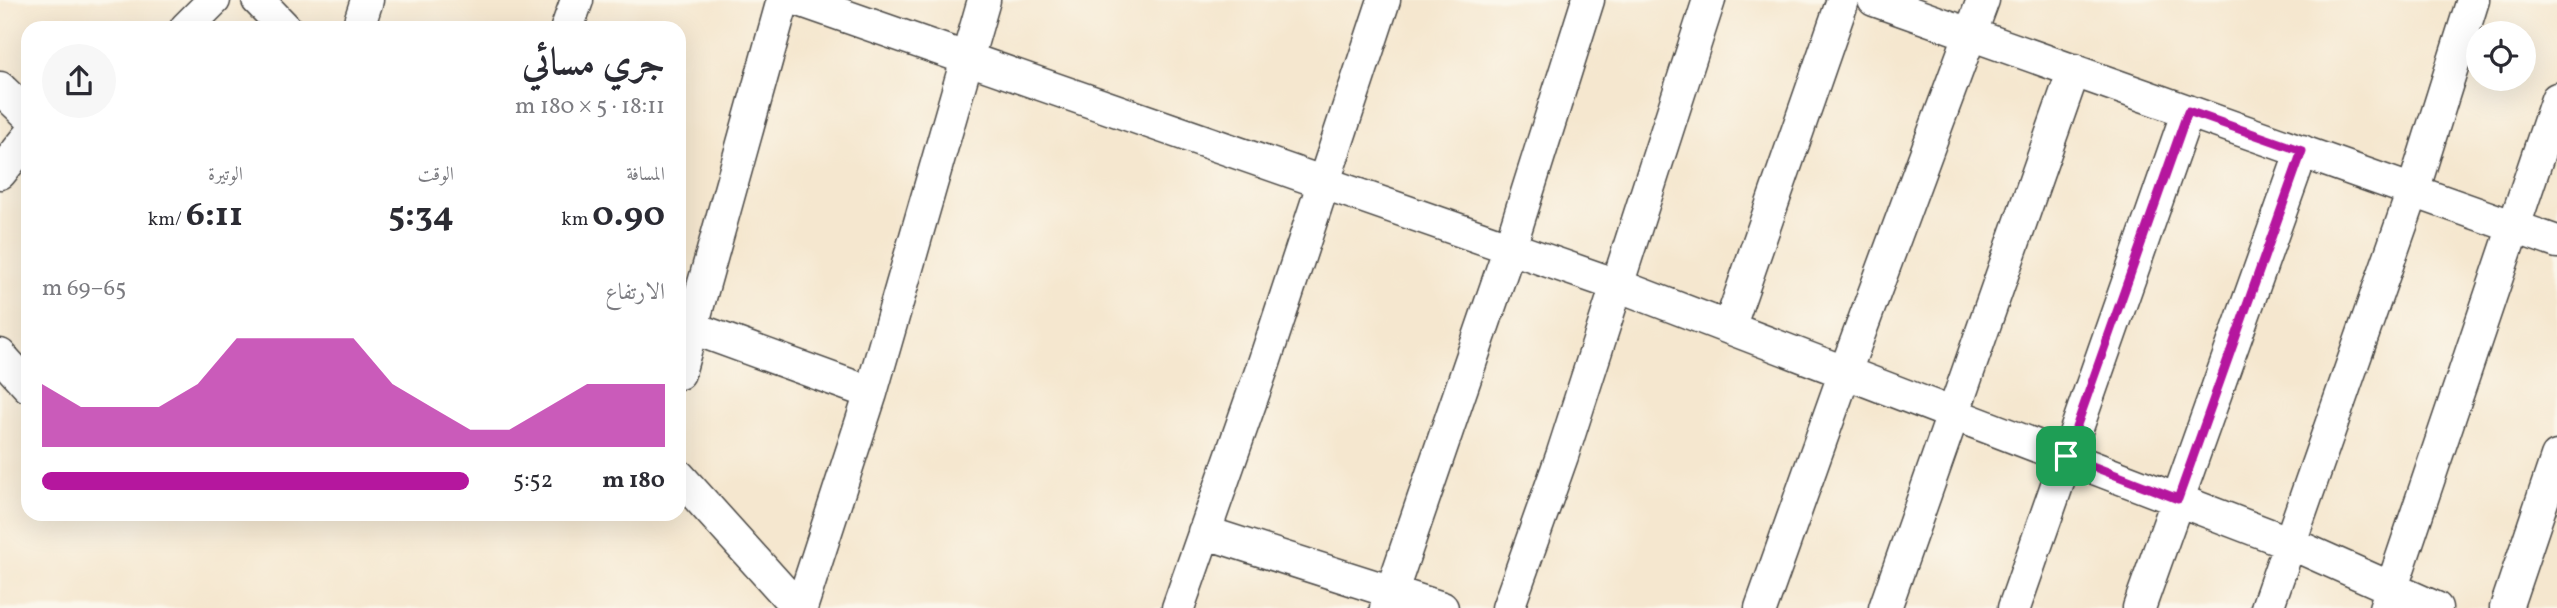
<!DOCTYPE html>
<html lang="ar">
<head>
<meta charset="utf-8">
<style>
	:root { --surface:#fff; --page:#f7f7f7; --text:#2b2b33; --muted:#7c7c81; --accent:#b5179e }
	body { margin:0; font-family:Vollkorn,Amiri,serif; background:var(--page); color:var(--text); direction:rtl; height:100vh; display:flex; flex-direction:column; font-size:26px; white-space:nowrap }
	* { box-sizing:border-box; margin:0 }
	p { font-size:23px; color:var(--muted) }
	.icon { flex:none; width:38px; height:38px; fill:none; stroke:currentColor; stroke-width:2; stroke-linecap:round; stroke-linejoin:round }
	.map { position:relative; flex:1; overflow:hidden; direction:ltr }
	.drawer { position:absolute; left:21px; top:21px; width:665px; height:500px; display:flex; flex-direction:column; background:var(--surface); border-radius:21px; box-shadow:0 7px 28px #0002; direction:rtl }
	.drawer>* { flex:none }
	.tools { position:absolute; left:2466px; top:21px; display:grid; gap:14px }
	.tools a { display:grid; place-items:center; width:70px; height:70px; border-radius:50%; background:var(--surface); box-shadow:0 7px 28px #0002; font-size:35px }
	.pin { position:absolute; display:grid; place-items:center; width:60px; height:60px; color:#fff; margin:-30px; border-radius:14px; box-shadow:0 4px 10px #0006 }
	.round { display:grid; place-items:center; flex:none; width:74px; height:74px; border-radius:37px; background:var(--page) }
	.headline { display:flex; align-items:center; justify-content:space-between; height:119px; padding:0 21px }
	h1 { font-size:38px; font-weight:700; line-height:52px }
	.figures { display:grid; grid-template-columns:repeat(3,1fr); gap:10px; height:119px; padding:7px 21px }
	.figures div { display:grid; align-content:center }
	.figures b { font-size:35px; font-weight:700 }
	.figures small { font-size:19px; font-weight:400 }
	.figures p { font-size:19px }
	.chart { height:196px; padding:14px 21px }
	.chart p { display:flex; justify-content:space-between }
	.chart svg { width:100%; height:126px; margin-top:7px; fill:var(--accent); opacity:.7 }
	ul { padding:0 21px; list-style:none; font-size:23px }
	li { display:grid; grid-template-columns:112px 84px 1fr; align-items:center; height:52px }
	li i { height:18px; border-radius:9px; background:var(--accent) }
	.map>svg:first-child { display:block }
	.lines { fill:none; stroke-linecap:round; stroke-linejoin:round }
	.street-casing { stroke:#494744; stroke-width:35 }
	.street { stroke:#fff; stroke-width:32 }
	.route-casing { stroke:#fff; stroke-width:14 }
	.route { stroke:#b5179e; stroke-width:9 }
</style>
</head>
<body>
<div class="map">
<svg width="2557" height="608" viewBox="0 0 2557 608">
	<rect width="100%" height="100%" fill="#fbf7ec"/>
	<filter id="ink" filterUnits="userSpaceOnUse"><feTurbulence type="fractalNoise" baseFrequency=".0143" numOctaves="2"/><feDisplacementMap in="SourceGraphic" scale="14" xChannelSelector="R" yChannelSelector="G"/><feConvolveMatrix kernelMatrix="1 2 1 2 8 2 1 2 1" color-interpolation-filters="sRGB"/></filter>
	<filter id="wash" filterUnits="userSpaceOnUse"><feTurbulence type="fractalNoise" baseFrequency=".00686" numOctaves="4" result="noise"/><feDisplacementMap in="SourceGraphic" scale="28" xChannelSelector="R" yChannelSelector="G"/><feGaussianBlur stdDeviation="1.57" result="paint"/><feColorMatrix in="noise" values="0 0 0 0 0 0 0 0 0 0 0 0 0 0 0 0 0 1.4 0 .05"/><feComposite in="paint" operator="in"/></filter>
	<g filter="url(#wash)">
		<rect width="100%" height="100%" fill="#f5e7cf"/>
	</g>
	<g filter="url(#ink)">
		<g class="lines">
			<g class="street-casing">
				<path id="street" d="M 258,0 L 285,28
					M 799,0 L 1617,285 L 2290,543 L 2436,608
					M 1874,0 L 2557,242
					M 186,28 L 214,0
					M 358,28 L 367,0
					M 567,28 L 577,0
					M 0,88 L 28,115
					M 0,173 L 28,138
					M 679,323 L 871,393
					M 1729,328 L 1843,0
					M 0,355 L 28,386
					M 679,373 L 783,0
					M 679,476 L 798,608
					M 1204,532 L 1442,608
					M 801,608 L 871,393 L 984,0
					M 1178,608 L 1264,363 L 1384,0
					M 1386,608 L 1510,247 L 1588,0
					M 1508,608 L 1562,456 L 1709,0
					M 1761,608 L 1845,372 L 1983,0
					M 1885,608 L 2074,70
					M 2014,608 L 2188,111
					M 2139,608 L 2302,151
					M 2267,608 L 2413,191 L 2473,0
					M 2385,608 L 2557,99
					M 2506,608 L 2557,457"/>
			</g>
			<use href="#street" class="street"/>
		</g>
	</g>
	<g class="lines" filter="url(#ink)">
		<g class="route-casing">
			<path id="route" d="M 2188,111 L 2302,151 L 2178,499 L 2066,456 Z"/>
		</g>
		<use href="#route" class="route"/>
	</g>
</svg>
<div class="tools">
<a><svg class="icon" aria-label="locate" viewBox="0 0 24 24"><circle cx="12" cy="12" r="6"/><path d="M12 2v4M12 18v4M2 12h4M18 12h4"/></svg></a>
</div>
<div class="pin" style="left:2066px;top:456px;background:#1e9e55"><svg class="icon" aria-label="arrive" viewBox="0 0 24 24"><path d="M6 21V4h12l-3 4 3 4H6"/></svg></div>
<section class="drawer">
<div class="headline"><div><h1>جري مسائي</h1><p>18:11 · 5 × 180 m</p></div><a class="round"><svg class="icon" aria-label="share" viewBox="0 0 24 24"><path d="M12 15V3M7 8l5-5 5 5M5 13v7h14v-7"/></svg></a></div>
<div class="figures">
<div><p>المسافة</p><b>0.90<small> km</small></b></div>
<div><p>الوقت</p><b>5:34</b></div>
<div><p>الوتيرة</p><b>6:11<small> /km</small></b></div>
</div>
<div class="chart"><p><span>الارتفاع</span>65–69 m</p>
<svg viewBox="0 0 160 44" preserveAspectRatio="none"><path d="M0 44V22L10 30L20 30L30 30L40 22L50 6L60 6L70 6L80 6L90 22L100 30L110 38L120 38L130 30L140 22L150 22L160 22V44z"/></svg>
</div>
<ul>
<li><b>180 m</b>5:52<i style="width:100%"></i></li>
</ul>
</section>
</div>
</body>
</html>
